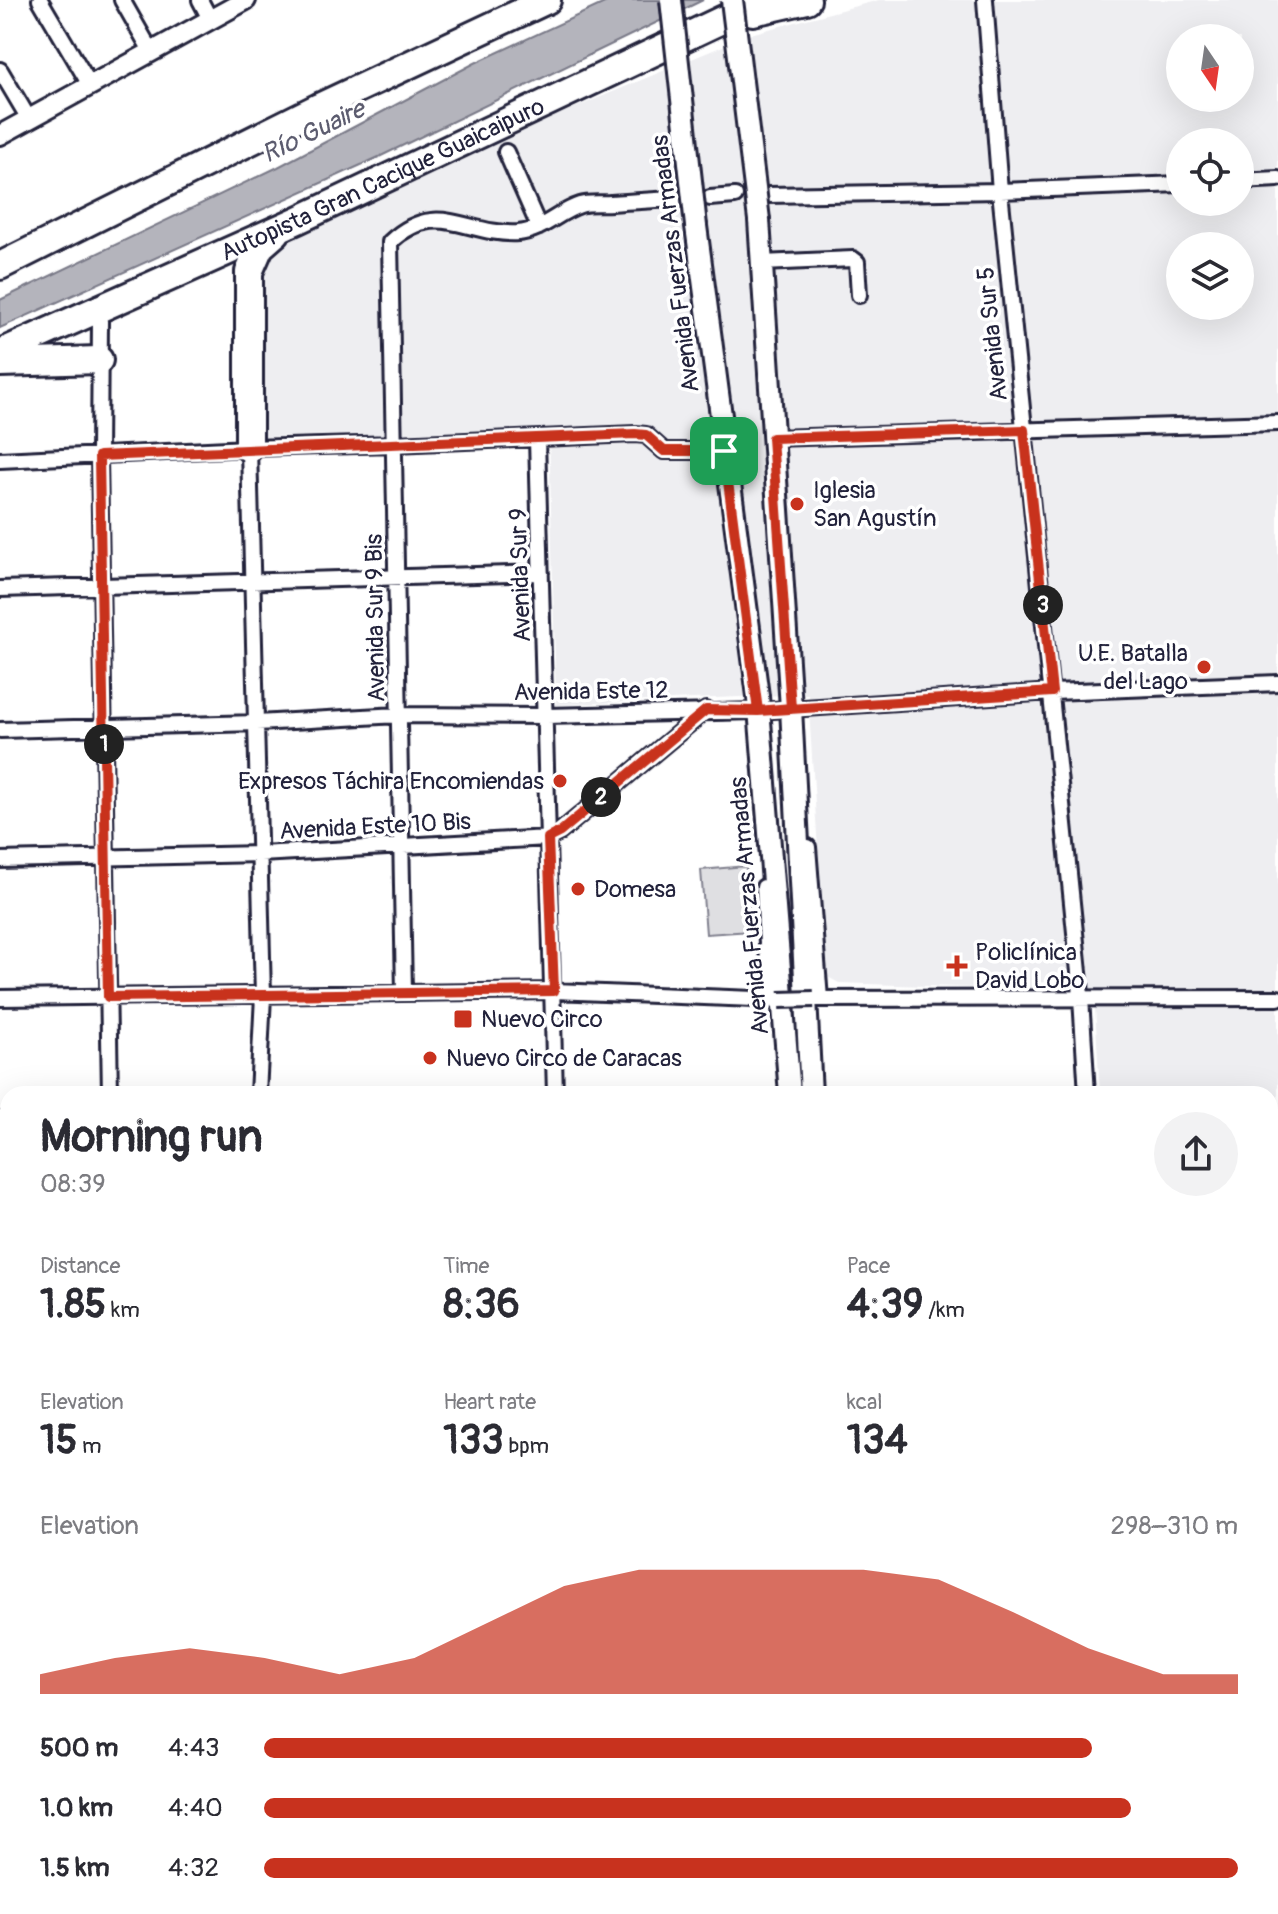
<!DOCTYPE html>
<html lang="en">
<head>
<meta charset="utf-8">
<style>
	:root { --surface:#fff; --page:#f2f2f3; --text:#2b2b33; --muted:#7c7c81; --accent:#c8321e }
	body { margin:0; font-family:Pangolin,sans-serif; background:var(--page); color:var(--text); height:100vh; display:flex; flex-direction:column; font-size:30px; white-space:nowrap }
	* { box-sizing:border-box; margin:0 }
	p { font-size:26px; color:var(--muted) }
	.icon { flex:none; width:44px; height:44px; fill:none; stroke:currentColor; stroke-width:2; stroke-linecap:round; stroke-linejoin:round }
	.map { position:relative; flex:1; overflow:hidden }
	.drawer { position:absolute; left:0px; top:1086px; width:1278px; height:828px; display:flex; flex-direction:column; background:var(--surface); border-radius:24px 24px 0 0; box-shadow:0 8px 32px #0002 }
	.drawer>* { flex:none }
	.needle { width:52px; rotate:167deg }
	.tools { position:absolute; left:1166px; top:24px; display:grid; gap:16px }
	.tools a { display:grid; place-items:center; width:88px; height:88px; border-radius:50%; background:var(--surface); box-shadow:0 8px 32px #0002; font-size:40px }
	.pin { position:absolute; display:grid; place-items:center; width:68px; height:68px; color:#fff; margin:-34px; border-radius:16px; box-shadow:0 4px 12px #0006 }
	.km { position:absolute; width:40px; height:40px; margin:-20px; border-radius:50%; background:#222; color:#fff; font-size:22px; line-height:40px; text-align:center }
	.round { display:grid; place-items:center; flex:none; width:84px; height:84px; border-radius:42px; background:var(--page) }
	.summary { display:flex; align-items:center; justify-content:space-between; height:136px; padding:0 40px }
	h1 { font-size:44px; font-weight:800; line-height:60px }
	.figures { display:grid; grid-template-columns:repeat(3,1fr); gap:12px; height:136px; padding:8px 40px }
	.figures div { display:grid; align-content:center }
	.figures b { font-size:40px; font-weight:800 }
	.figures small { font-size:22px; font-weight:400 }
	.figures p { font-size:22px }
	.chart { height:224px; padding:16px 40px }
	.chart p { display:flex; justify-content:space-between }
	.chart svg { width:100%; height:144px; margin-top:8px; fill:var(--accent); opacity:.7 }
	ul { padding:0 40px; list-style:none; font-size:26px }
	li { display:grid; grid-template-columns:128px 96px 1fr; align-items:center; height:60px }
	li i { height:20px; border-radius:10px; background:var(--accent) }
	.map>svg:first-child { display:block }
	.built { fill:#eeeef1; fill-rule:evenodd }
	.garden { fill:#dfdfe2; stroke:#80808e; stroke-width:2 }
	.water { fill:#b4b4bc; stroke:#7a7a88; stroke-width:2 }
	.lines { fill:none; stroke-linecap:round; stroke-linejoin:round }
	.minor-casing { stroke:#22223b; stroke-width:20 }
	.tertiary-casing { stroke:#22223b; stroke-width:24 }
	.secondary-casing { stroke:#22223b; stroke-width:26 }
	.motorway-casing { stroke:#22223b; stroke-width:32 }
	.minor { stroke:#fff; stroke-width:14 }
	.tertiary { stroke:#fff; stroke-width:18 }
	.secondary { stroke:#fff; stroke-width:20 }
	.motorway { stroke:#fff; stroke-width:26 }
	.minor-bridge-casing { stroke:#22223b; stroke-width:20; stroke-linecap:butt }
	.secondary-bridge-casing { stroke:#22223b; stroke-width:26; stroke-linecap:butt }
	.minor-bridge { stroke:#fff; stroke-width:14 }
	.secondary-bridge { stroke:#fff; stroke-width:20 }
	.route-casing { stroke:#fff; stroke-width:16 }
	.route { stroke:#c8321e; stroke-width:10 }
	.poi-dot { fill:#c8321e; stroke:#fff; stroke-width:3 }
	.labels { text-anchor:middle; stroke-width:7; stroke-linejoin:round; paint-order:stroke }
	.street-label { font-size:24px; fill:#22223b; stroke:#fff }
	.poi-label { font-size:24px; fill:#22223b; stroke:#fff; text-anchor:start }
	.water-label { font-size:26px; font-style:italic; fill:#5c5c6f; stroke:#fff }
</style>
</head>
<body>
<div class="map">
<svg width="1278" height="1914" viewBox="0 0 1278 1914">
	<rect width="100%" height="100%" fill="#fff"/>
	<filter id="ink" filterUnits="userSpaceOnUse"><feTurbulence type="fractalNoise" baseFrequency=".0125" numOctaves="2"/><feDisplacementMap in="SourceGraphic" scale="16" xChannelSelector="R" yChannelSelector="G"/><feConvolveMatrix kernelMatrix="1 2 1 2 8 2 1 2 1" color-interpolation-filters="sRGB"/></filter>
	<g filter="url(#ink)">
		<path class="built" d="M 879,0 L 1278,0 L 1278,1228 L 1270,1228 L 1270,1094 L 1100,1094 L 1094,989 L 1040,990 L 839,983 L 826,976 L 808,694 L 556,705 L 549,430 L 259,437 L 259,264 L 267,245 L 536,124 L 754,33 ZM 1180,38 L 1240,38 L 1240,98 L 1180,98 ZM 1180,142 L 1240,142 L 1240,202 L 1180,202 ZM 1180,246 L 1240,246 L 1240,306 L 1180,306 Z
			M 1270,1500 L 1278,1500 L 1278,1914 L 0,1914 L 0,1518 L 8,1518 L 8,1906 L 1270,1906 Z"/>
		<path class="garden" d="M 746,866 L 751,931 L 706,934 L 701,870 Z"/>
		<path class="water" d="M 611,0 L 703,0 L 381,156 L 0,328 L 0,300 L 278,167 L 475,63 Z"/>
		<g class="lines">
			<g class="minor-casing">
				<path id="minor" d="M 40,0 L 90,85
					M 122,0 L 151,51
					M 200,0 L 210,19
					M 985,0 L 1000,191 L 1080,982 L 1087,1094
					M 0,70 L 29,119
					M 506,152 L 539,227
					M 1240,181 L 1278,179
					M 767,195 L 1000,191 L 1180,184
					M 710,198 L 735,196
					M 762,263 L 853,259 L 857,262 L 859,295
					M 100,321 L 99,456 L 110,1094
					M 772,438 L 1278,423
					M 537,439 L 555,1094
					M 249,448 L 263,996 L 258,1094
					M 0,460 L 249,448 L 395,444 L 635,434 L 646,435 L 664,451 L 724,451
					M 0,589 L 541,573
					M 0,730 L 257,723 L 398,715 L 546,716 L 758,711 L 1052,692 L 1278,683
					M 808,847 L 820,999
					M 0,860 L 260,854 L 548,838 L 560,832 L 706,710
					M 764,887 L 770,1000
					M 404,993 L 390,242 C 437,198 466,236 518,233 C 542,231 558,212 580,205 C 589,202 602,204 611,203 C 636,201 661,200 686,198
					M 0,998 L 554,991 L 779,1000
					M 814,999 L 1278,998
					M 0,1120 L 8,1120
					M 0,1242 L 8,1242
					M 1270,1243 L 1278,1243
					M 1270,1340 L 1278,1348
					M 1270,1412 L 1278,1402
					M 1270,1480 L 1278,1480
					M 1270,1491 L 1278,1491
					M 0,1517 L 8,1517
					M 1270,1736 L 1278,1736
					M 0,1758 L 8,1758
					M 282,1906 L 283,1914
					M 864,1906 L 864,1914
					M 1079,1906 L 1079,1914
					M 576,1914 L 576,1906"/>
			</g>
			<g class="tertiary-casing">
				<path id="tertiary" d="M 0,135 L 246,0"/>
			</g>
			<g class="secondary-casing">
				<path id="secondary" d="M 759,220 L 791,708 L 811,1094
					M 696,226 L 758,696 L 790,1094
					M 0,1360 L 8,1360
					M 0,1385 L 8,1385
					M 828,1906 L 828,1914
					M 848,1906 L 848,1914"/>
			</g>
			<g class="motorway-casing">
				<g id="motorway">
					<path d="M 753,12 L 807,0"/>
					<path d="M 0,266 L 319,107 L 547,0"/>
					<path id="s1" d="M 0,353 L 298,220 L 764,0"/>
					<path d="M 0,363 L 99,360"/>
					<path d="M 249,448 L 249,272 L 260,247 L 276,233"/>
				</g>
			</g>
			<use href="#minor" class="minor"/>
			<use href="#tertiary" class="tertiary"/>
			<use href="#secondary" class="secondary"/>
			<use href="#motorway" class="motorway"/>
			<g class="minor-bridge-casing">
				<path id="minor-bridge" d="M 779,1000 L 814,999"/>
			</g>
			<g class="secondary-bridge-casing">
				<path id="secondary-bridge" d="M 671,0 L 696,226
					M 732,0 L 759,220"/>
			</g>
			<use href="#minor-bridge" class="minor-bridge"/>
			<use href="#secondary-bridge" class="secondary-bridge"/>
		</g>
	</g>
	<g class="lines" filter="url(#ink)">
		<g class="route-casing">
			<path id="route" d="M 724,451 L 664,451 L 646,435 L 635,434 L 99,456 L 108,997 L 554,991 L 548,838 L 560,832 L 706,710 L 758,711 L 791,708 L 772,438 L 1024,430 L 1052,692 L 758,711 L 724,451"/>
		</g>
		<use href="#route" class="route"/>
	</g>
	<g class="poi-dot">
		<circle cx="797" cy="504" r="8"/>
		<circle cx="1204" cy="667" r="8"/>
		<circle cx="560" cy="781" r="8"/>
		<circle cx="578" cy="889" r="8"/>
		<path d="M953 954h8v8h8v8h-8v8h-8v-8h-8v-8h8z"/>
		<rect x="453" y="1009" width="20" height="20" rx="4"/>
		<circle cx="430" cy="1058" r="8"/>
	</g>
	<g class="labels">
		<g class="street-label">
			<text dy="8" stroke="none"><textPath href="#s1" startOffset="420">Autopista Gran Cacique Guaicaipuro</textPath></text>
			<text transform="translate(675 264) rotate(-97)" y="8">Avenida Fuerzas Armadas</text>
			<text transform="translate(992 334) rotate(-96)" y="8">Avenida Sur 5</text>
			<text transform="translate(520 575) rotate(-92)" y="8">Avenida Sur 9</text>
			<text transform="translate(375 618) rotate(-91)" y="8">Avenida Sur 9 Bis</text>
			<text transform="translate(591 691) rotate(-1)" y="8">Avenida Este 12</text>
			<text transform="translate(375 826) rotate(-3)" y="8">Avenida Este 10 Bis</text>
			<text transform="translate(749 906) rotate(-95)" y="8">Avenida Fuerzas Armadas</text>
		</g>
		<g class="poi-label">
			<text x="813" y="498">Iglesia<tspan x="813" dy="28">San Agustín</tspan></text>
			<text x="1188" y="661" text-anchor="end">U.E. Batalla<tspan x="1188" dy="28">del Lago</tspan></text>
			<text x="544" y="789" text-anchor="end">Expresos Táchira Encomiendas</text>
			<text x="594" y="897">Domesa</text>
			<text x="975" y="960">Policlínica<tspan x="975" dy="28">David Lobo</tspan></text>
			<text x="481" y="1027">Nuevo Circo</text>
			<text x="446" y="1066">Nuevo Circo de Caracas</text>
		</g>
		<g class="water-label">
			<text transform="translate(313 131) rotate(-26)" y="9">Río Guaire</text>
		</g>
	</g>
</svg>
<div class="tools">
<a><svg class="needle" viewBox="-14 -14 28 28"><path d="M0-13l5 13h-10z" fill="#e53935"/><path d="M0 13l5-13h-10z" fill="#7c7c81"/></svg></a>
<a><svg class="icon" aria-label="locate" viewBox="0 0 24 24"><circle cx="12" cy="12" r="6"/><path d="M12 2v4M12 18v4M2 12h4M18 12h4"/></svg></a>
<a><svg class="icon" aria-label="layers" viewBox="0 0 24 24"><path d="M12 4l9 5-9 5-9-5zM3 14l9 5 9-5"/></svg></a>
</div>
<div class="pin" style="left:724px;top:451px;background:#1e9e55"><svg class="icon" aria-label="arrive" viewBox="0 0 24 24"><path d="M6 21V4h12l-3 4 3 4H6"/></svg></div>
<b class="km" style="left:104px;top:744px">1</b>
<b class="km" style="left:601px;top:797px">2</b>
<b class="km" style="left:1043px;top:605px">3</b>
<section class="drawer">
<div class="summary"><div><h1>Morning run</h1><p>08:39</p></div><a class="round"><svg class="icon" aria-label="share" viewBox="0 0 24 24"><path d="M12 15V3M7 8l5-5 5 5M5 13v7h14v-7"/></svg></a></div>
<div class="figures">
<div><p>Distance</p><b>1.85<small> km</small></b></div>
<div><p>Time</p><b>8:36</b></div>
<div><p>Pace</p><b>4:39<small> /km</small></b></div>
</div>
<div class="figures">
<div><p>Elevation</p><b>15<small> m</small></b></div>
<div><p>Heart rate</p><b>133<small> bpm</small></b></div>
<div><p>kcal</p><b>134</b></div>
</div>
<div class="chart"><p><span>Elevation</span>298–310 m</p>
<svg viewBox="0 0 160 44" preserveAspectRatio="none"><path d="M0 44V38L10 33L20 30L30 33L40 38L50 33L60 22L70 11L80 6L90 6L100 6L110 6L120 9L130 19L140 30L150 38L160 38V44z"/></svg>
</div>
<ul>
<li><b>500 m</b>4:43<i style="width:85%"></i></li>
<li><b>1.0 km</b>4:40<i style="width:89%"></i></li>
<li><b>1.5 km</b>4:32<i style="width:100%"></i></li>
</ul>
</section>
</div>
</body>
</html>
